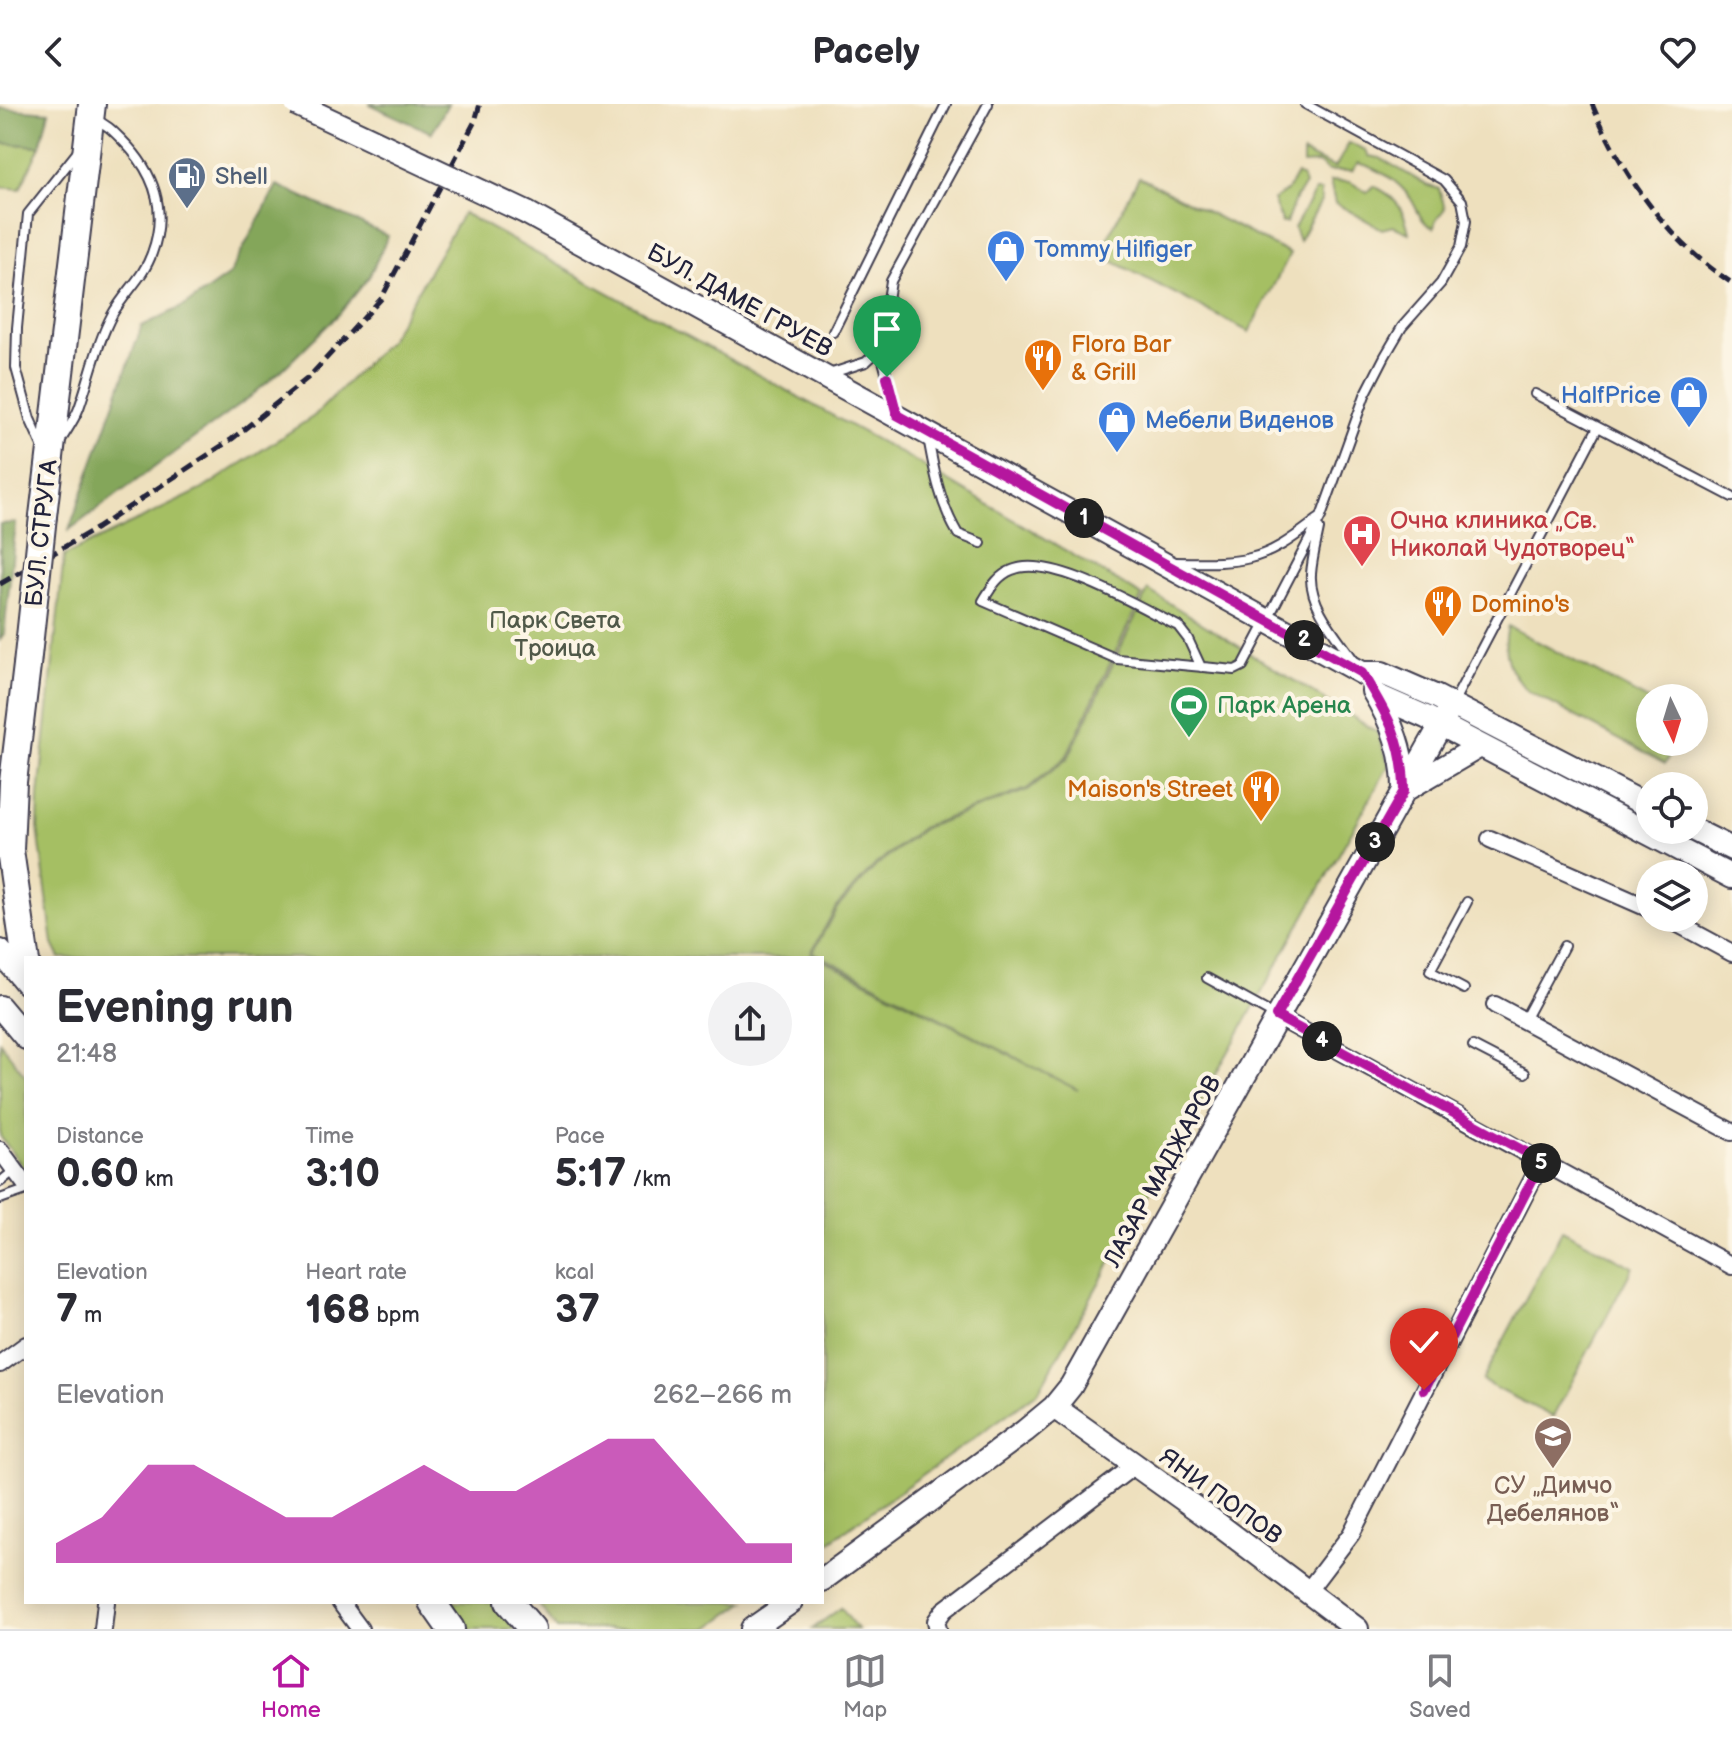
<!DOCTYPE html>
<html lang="en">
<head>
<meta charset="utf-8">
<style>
	:root { --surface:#fff; --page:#f2f2f3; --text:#2b2b33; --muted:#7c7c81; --line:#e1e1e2; --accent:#b5179e }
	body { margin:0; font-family:"Balsamiq Sans",sans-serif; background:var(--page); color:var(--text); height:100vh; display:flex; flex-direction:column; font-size:30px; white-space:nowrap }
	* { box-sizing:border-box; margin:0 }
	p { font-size:26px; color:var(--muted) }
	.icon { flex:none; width:44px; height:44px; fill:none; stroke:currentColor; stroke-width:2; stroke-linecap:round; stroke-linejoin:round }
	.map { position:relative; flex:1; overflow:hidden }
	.sheet { position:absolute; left:24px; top:852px; width:800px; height:648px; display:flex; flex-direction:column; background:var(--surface); border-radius:0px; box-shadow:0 4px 20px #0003 }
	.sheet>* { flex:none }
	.needle { width:52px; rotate:176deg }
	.controls { position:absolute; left:1636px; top:580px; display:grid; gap:16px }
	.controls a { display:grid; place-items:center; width:72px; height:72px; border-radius:50%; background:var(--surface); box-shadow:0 4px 20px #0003; font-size:40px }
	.pin { position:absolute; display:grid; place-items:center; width:68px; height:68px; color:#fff; margin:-82px -34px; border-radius:50% 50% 50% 0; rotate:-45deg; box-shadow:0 0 8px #0007 }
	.pin .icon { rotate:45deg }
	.km { position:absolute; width:40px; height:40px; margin:-20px; border-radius:50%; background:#222; color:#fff; font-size:22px; line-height:40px; text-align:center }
	.round { display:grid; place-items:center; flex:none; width:84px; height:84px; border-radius:42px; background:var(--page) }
	.headline { display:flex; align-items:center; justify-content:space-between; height:136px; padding:0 32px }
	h1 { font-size:44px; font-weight:700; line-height:60px }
	.metrics { display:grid; grid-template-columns:repeat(3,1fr); gap:12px; height:136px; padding:8px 32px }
	.metrics div { display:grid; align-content:center }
	.metrics b { font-size:40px; font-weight:700 }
	.metrics small { font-size:22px; font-weight:400 }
	.metrics p { font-size:22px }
	.chart { height:224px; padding:16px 32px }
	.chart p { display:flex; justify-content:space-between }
	.chart svg { width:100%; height:144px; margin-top:8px; fill:var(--accent); opacity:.7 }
	header { display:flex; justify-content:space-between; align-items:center; height:104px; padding:0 32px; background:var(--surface); font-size:36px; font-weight:700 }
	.tab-bar { display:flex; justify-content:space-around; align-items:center; height:112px; border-top:2px solid var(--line); background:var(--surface); font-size:22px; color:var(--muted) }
	.tab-bar a { display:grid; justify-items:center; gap:4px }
	.tab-bar .selected { color:var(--accent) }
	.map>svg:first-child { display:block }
	.green { fill:#a5bf64; stroke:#647050; stroke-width:2 }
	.forest { fill:#84a65a; stroke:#53644a; stroke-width:2 }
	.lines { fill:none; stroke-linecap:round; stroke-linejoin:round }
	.lane-casing { stroke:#413e4f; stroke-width:12 }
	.street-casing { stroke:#413e4f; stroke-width:20 }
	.secondary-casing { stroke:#413e4f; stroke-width:26 }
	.primary-casing { stroke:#413e4f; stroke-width:30 }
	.lane { stroke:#fff; stroke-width:8 }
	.street { stroke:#fff; stroke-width:16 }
	.secondary { stroke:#fff; stroke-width:22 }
	.primary { stroke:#fff; stroke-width:26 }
	.rail { stroke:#22223b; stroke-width:5; stroke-dasharray:12 6; stroke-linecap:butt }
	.secondary-bridge-casing { stroke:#413e4f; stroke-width:26; stroke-linecap:butt }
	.primary-bridge-casing { stroke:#413e4f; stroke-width:30; stroke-linecap:butt }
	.secondary-bridge { stroke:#fff; stroke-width:22 }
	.primary-bridge { stroke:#fff; stroke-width:26 }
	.route-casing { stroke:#fff; stroke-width:16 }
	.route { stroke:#b5179e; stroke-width:10 }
	.labels { text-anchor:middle; stroke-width:8; stroke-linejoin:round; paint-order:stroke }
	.service-label { font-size:24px; fill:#4e5e75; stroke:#fcf5e5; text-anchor:start }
	.shop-label { font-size:24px; fill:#366cbe; stroke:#fcf5e5; text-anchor:start }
	.street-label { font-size:24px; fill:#22223b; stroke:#fcf5e5 }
	.food-label { font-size:24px; fill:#c56008; stroke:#fcf5e5; text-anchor:start }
	.health-label { font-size:24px; fill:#be3a42; stroke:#fcf5e5; text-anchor:start }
	.park-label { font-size:24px; fill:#505949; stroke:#fcf5e5 }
	.leisure-label { font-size:24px; fill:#27864d; stroke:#fcf5e5; text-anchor:start }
	.education-label { font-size:24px; fill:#785e54; stroke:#fcf5e5 }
</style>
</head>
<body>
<header><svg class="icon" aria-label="back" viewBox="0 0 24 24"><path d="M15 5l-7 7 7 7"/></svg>Pacely<svg class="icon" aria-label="heart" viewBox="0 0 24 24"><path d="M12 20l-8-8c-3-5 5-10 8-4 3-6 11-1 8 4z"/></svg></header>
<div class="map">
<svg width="1732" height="1525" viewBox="0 0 1732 1525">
	<rect width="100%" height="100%" fill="#fcf5e5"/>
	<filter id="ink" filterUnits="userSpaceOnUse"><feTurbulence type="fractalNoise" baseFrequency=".0125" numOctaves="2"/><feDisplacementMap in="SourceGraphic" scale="16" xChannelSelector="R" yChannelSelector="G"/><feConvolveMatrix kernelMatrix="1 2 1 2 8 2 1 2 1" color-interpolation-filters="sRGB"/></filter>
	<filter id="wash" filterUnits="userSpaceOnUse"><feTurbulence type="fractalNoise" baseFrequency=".006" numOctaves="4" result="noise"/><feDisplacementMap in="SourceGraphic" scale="32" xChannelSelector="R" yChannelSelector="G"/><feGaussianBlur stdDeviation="1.8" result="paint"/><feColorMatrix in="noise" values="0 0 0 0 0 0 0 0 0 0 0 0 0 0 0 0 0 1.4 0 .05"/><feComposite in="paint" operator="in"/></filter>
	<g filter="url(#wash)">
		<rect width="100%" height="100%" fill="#eee0be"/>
		<path class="green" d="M 0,39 L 40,42 L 20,85 L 0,83 Z
			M 1349,39 L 1366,46 L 1369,52 L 1380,54 L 1427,81 L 1439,85 L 1445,104 L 1435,118 L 1434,124 C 1421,120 1418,106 1411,95 C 1399,77 1378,64 1358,59 L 1352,67 L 1329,67 L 1318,59 L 1303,60 L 1303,49 L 1335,64 Z
			M 1297,70 L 1302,73 L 1305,81 L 1296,93 L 1286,119 L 1282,119 L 1273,96 L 1287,87 Z
			M 1139,73 L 1290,150 L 1249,228 L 1099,150 Z
			M 1330,77 L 1350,78 L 1367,88 L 1373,82 C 1394,90 1405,107 1409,129 L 1393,122 L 1382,125 L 1335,99 Z
			M 1315,87 L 1321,87 L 1321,97 L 1299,137 L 1294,124 Z
			M 463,109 L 910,354 L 1142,492 L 1066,653 L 1027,685 L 923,723 L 876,760 L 836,803 L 811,849 L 820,854 L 60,854 L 53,840 L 38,724 L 39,692 L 64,452 L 201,386 L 314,312 L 389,236 Z
			M 1148,486 L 1377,628 L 1389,661 L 1038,1288 L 822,1443 L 822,855 L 1078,986 L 813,848 L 837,804 L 877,761 L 924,724 L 1028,686 L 1068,654 Z
			M 1508,522 L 1650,597 L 1650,638 L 1677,638 L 1665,660 L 1528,587 C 1508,568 1501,550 1508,522 Z
			M 0,938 L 26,973 L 26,1067 L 0,1032 Z
			M 1562,1126 L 1633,1163 L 1553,1313 L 1482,1277 Z
			M 449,1498 L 492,1498 L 515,1525 L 467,1525 Z
			M 537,1498 L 745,1498 L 707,1525 L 557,1525 Z
			M 841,1504 L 857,1525 L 812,1525 Z"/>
		<path class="forest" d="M 369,0 L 448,0 L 432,29 Z
			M 0,4 L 49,8 L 40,42 L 0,39 Z
			M 277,81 L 388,132 L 369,173 L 340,209 L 282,266 L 250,293 L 69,426 L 142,222 L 186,201 L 229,171 Z
			M 16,419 L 4,530 L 0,536 L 0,420 Z"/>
	</g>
	<g filter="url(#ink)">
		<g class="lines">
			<g class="lane-casing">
				<path id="lane" d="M 833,228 L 946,0
					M 880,245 L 891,177 L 988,0
					M 829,270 L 866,258 L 880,245 L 896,307
					M 1535,290 L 1732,393
					M 928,333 C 934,367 940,400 958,430 L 981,439
					M 61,336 C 67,326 75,315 79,304 C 90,273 97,239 112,211 C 124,189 144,173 152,149 C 168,106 154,68 123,37 C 114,28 107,20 94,15
					M 44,346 L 30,315 L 16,264 L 17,224 L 28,110 L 79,46
					M 1319,425 C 1316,440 1312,455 1311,470 C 1309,501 1336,531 1353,555
					M 1174,458 C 1199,458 1226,460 1250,454 C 1277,448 1299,429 1321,413
					M 1201,563 L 1188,535 L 1178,522 C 1141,504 1051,449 1012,466 C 997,472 991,484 983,497 L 1117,555 L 1235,566 L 1243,562 L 1321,413 L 1365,291 L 1385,252 L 1402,223 L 1441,179 L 1461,143 L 1466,117 L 1462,97 L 1444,76 L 1305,0
					M 1452,601 L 1598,323
					M 1207,874 L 1276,912
					M 1464,885 L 1430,867 L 1467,798
					M 1524,916 L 1564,842
					M 1473,942 L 1525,969
					M 0,1078 L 15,1066
					M 0,1095 L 26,1086"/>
			</g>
			<g class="street-casing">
				<path id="street" d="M 1490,735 L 1650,805
					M 1667,814 L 1732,849
					M 1495,901 L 1732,1028
					M 1276,912 L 1732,1162
					M 0,1046 L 26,1081
					M 0,1260 L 26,1241
					M 1307,1488 L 1351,1430 L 1542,1057
					M 340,1498 L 360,1525
					M 103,1525 L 106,1498
					M 938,1525 L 936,1517 L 944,1506 L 1135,1361"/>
			</g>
			<g class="secondary-casing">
				<path id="secondary" d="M 527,109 L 1362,569 L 1382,569 L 1437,593 L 1650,703
					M 1373,587 C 1392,618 1404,649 1404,686
					M 1376,591 L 1426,613 L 1732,773
					M 1405,686 L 1480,642
					M 1694,726 L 1732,745
					M 0,847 L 26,879
					M 0,903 L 26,934
					M 1054,1303 L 1215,1418 L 1357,1525
					M 822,1476 L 1025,1327 L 1054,1303 L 1071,1282 L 1452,601
					M 752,1525 L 791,1498"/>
			</g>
			<g class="primary-casing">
				<path id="primary" d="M 43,412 L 92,0
					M 26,858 L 10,746 L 13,678 L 27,561
					M 432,1498 L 451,1525
					M 509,1498 L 532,1525"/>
			</g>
			<use href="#lane" class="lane"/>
			<use href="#street" class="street"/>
			<use href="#secondary" class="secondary"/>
			<use href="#primary" class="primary"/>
			<path class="rail" d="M 1592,0 C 1621,69 1668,138 1732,179
				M 0,480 L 97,424 L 232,335 L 309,273 L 381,195 L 475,17 L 480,0"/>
			<g class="secondary-bridge-casing">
				<path id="secondary-bridge" d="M 296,0 L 527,109"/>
			</g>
			<g class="primary-bridge-casing">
				<path id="primary-bridge" d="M 27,561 L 43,412"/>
			</g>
			<use href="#secondary-bridge" class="secondary-bridge"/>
			<use href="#primary-bridge" class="primary-bridge"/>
		</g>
	</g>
	<g class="lines" filter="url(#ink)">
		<g class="route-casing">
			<path id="route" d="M 887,273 L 897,311 L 1362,569 C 1387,610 1404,637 1404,687 L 1276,912 L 1542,1057 L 1424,1286"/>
		</g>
		<use href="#route" class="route"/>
	</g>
	<defs>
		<g id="fuel-pin" transform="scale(2)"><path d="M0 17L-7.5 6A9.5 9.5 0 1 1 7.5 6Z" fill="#5c6f8a" stroke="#fcf5e5"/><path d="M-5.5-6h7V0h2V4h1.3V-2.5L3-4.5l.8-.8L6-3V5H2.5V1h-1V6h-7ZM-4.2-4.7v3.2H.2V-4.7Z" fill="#fff"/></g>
		<g id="shop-pin" transform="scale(2)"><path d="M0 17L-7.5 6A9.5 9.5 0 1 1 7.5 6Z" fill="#3f7fe0" stroke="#fcf5e5"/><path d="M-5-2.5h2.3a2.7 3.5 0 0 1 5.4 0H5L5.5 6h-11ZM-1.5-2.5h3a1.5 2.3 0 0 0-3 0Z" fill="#fff"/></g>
		<g id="restaurant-pin" transform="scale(2)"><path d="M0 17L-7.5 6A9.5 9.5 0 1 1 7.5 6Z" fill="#e8710a" stroke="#fcf5e5"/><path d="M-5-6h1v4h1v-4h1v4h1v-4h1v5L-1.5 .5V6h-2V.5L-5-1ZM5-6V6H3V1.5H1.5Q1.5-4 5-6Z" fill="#fff"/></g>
		<g id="hospital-pin" transform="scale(2)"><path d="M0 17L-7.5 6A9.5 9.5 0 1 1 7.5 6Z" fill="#e0444e" stroke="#fcf5e5"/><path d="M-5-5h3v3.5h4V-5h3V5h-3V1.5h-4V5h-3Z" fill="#fff"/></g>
		<g id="stadium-pin" transform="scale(2)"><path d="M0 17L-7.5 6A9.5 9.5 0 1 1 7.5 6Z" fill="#2e9e5b" stroke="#fcf5e5"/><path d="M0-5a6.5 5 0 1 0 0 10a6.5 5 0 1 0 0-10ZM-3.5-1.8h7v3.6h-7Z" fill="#fff"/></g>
		<g id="school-pin" transform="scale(2)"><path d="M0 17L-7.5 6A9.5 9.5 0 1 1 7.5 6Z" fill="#8d6e63" stroke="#fcf5e5"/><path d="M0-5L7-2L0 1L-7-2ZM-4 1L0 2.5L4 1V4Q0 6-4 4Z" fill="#fff"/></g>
	</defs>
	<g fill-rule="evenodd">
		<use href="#fuel-pin" x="187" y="72"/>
		<use href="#shop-pin" x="1006" y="145"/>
		<use href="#restaurant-pin" x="1043" y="254"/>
		<use href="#shop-pin" x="1689" y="291"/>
		<use href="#shop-pin" x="1117" y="316"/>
		<use href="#hospital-pin" x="1362" y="430"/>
		<use href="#restaurant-pin" x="1443" y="500"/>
		<use href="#stadium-pin" x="1189" y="601"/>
		<use href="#restaurant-pin" x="1261" y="685"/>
		<use href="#school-pin" x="1553" y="1332"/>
	</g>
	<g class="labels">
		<g class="service-label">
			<text x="215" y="80">Shell</text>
		</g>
		<g class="shop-label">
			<text x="1034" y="153">Tommy Hilfiger</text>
			<text x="1661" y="299" text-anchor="end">HalfPrice</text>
			<text x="1145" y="324">Мебели Виденов</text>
		</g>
		<g class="street-label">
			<text transform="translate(740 196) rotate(29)" y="8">БУЛ. ДАМЕ ГРУЕВ</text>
			<text transform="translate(41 429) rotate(-84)" y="8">БУЛ. СТРУГА</text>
			<text transform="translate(1162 1067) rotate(-61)" y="8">ЛАЗАР МАДЖАРОВ</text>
			<text transform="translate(1221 1392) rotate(36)" y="8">ЯНИ ПОПОВ</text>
		</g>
		<g class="food-label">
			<text x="1071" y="248">Flora Bar<tspan x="1071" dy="28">&amp; Grill</tspan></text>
			<text x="1471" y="508">Domino's</text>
			<text x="1233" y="693" text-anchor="end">Maison's Street</text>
		</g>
		<g class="health-label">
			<text x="1390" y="424">Oчна клиника „Св.<tspan x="1390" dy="28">Николай Чудотворец“</tspan></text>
		</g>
		<g class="park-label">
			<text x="555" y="524">Парк Света<tspan x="555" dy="28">Троица</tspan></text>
		</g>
		<g class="leisure-label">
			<text x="1217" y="609">Парк Арена</text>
		</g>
		<g class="education-label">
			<text x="1553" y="1389">СУ „Димчо<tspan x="1553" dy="28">Дебелянов“</tspan></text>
		</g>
	</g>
</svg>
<div class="controls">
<a><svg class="needle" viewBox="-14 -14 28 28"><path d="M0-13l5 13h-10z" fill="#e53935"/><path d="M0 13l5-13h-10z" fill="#7c7c81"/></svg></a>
<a><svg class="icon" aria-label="locate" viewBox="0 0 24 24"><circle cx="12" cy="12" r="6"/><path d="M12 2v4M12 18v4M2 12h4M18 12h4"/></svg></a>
<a><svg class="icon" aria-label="layers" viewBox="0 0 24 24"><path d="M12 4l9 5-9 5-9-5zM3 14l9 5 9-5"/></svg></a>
</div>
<div class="pin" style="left:887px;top:273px;background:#1e9e55"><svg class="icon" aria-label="arrive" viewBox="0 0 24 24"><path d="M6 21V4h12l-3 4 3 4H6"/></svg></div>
<div class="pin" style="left:1424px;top:1286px;background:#d93025"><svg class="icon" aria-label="check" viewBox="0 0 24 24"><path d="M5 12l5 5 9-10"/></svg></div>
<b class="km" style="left:1084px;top:414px">1</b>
<b class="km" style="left:1304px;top:536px">2</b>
<b class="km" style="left:1375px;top:738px">3</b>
<b class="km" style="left:1322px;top:937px">4</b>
<b class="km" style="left:1541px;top:1059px">5</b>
<section class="sheet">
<div class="headline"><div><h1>Evening run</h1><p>21:48</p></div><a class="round"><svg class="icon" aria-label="share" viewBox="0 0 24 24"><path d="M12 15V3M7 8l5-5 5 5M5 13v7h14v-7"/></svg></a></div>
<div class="metrics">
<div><p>Distance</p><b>0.60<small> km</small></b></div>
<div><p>Time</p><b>3:10</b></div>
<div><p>Pace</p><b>5:17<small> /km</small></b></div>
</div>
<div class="metrics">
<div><p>Elevation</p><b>7<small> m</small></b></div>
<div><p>Heart rate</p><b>168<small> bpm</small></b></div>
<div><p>kcal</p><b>37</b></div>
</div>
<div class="chart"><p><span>Elevation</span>262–266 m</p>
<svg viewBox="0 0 160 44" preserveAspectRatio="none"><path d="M0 44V38L10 30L20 14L30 14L40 22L50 30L60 30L70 22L80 14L90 22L100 22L110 14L120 6L130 6L140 22L150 38L160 38V44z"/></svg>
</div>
</section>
</div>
<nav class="tab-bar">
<a class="selected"><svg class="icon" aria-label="home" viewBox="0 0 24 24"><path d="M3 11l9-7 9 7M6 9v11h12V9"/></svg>Home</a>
<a><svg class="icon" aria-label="map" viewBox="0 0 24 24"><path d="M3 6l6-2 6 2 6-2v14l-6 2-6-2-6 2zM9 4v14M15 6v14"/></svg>Map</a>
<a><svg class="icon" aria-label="saved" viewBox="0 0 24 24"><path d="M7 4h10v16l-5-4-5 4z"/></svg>Saved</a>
</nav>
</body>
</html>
